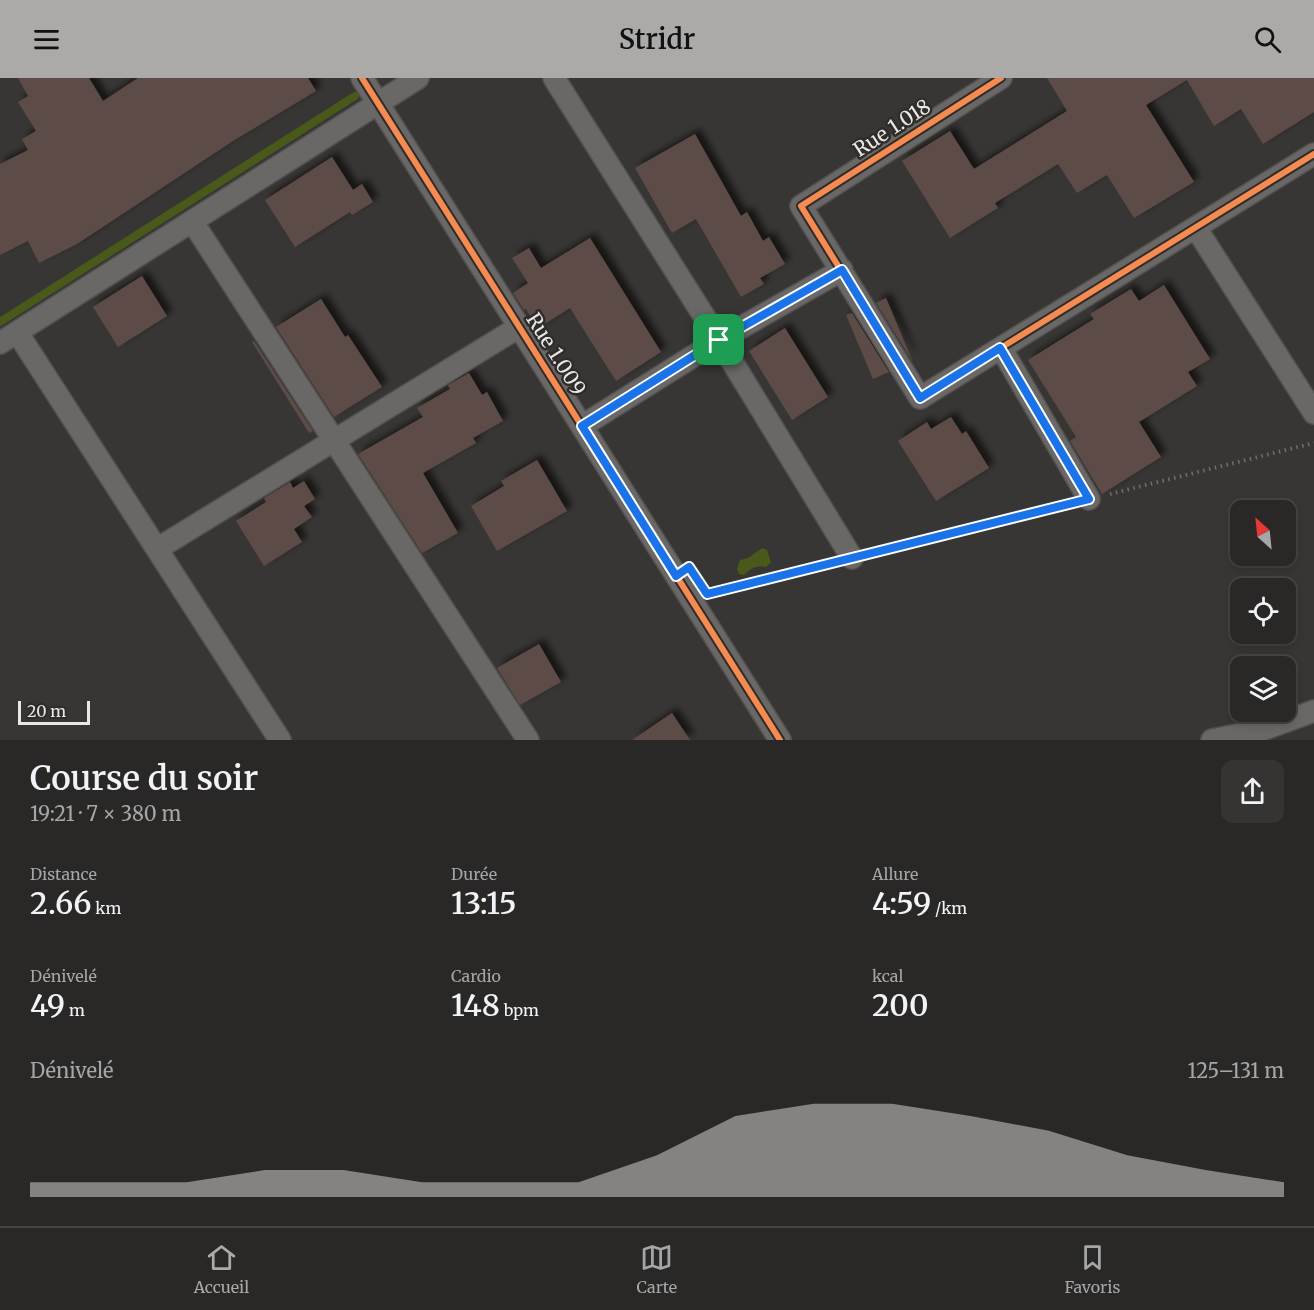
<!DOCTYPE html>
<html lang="fr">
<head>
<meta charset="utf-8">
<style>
	:root { --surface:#2a2827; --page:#363433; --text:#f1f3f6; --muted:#a5a6a7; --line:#464444; --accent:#acaaa8 }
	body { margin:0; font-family:Merriweather,serif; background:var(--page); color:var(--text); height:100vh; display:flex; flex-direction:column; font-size:22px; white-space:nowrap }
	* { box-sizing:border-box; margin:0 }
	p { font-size:20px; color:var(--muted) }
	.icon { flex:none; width:33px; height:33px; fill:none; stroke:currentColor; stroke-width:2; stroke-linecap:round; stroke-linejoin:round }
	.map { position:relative; height:662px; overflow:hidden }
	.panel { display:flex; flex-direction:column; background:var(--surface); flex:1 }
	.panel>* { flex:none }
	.needle { width:39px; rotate:333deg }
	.fabs { position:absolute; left:1230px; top:422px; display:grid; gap:12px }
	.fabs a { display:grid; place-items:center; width:66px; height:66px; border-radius:12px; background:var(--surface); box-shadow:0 3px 9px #0003,0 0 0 2px var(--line); font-size:30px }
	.scale { position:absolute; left:18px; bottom:15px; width:72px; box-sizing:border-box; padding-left:6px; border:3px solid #eae8e6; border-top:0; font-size:16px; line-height:21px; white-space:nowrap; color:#eae8e6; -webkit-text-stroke:4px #2f2c29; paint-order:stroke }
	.pin { position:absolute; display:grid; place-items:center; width:51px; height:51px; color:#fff; margin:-26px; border-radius:12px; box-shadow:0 3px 9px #0006 }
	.round { display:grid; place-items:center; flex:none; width:63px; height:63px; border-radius:12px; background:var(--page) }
	.overview { display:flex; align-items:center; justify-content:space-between; height:102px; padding:0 30px }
	h1 { font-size:33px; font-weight:600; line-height:45px }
	.stats { display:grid; grid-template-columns:repeat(3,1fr); gap:9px; height:102px; padding:6px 30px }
	.stats div { display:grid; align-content:center }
	.stats b { font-size:30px; font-weight:600 }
	.stats small { font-size:16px; font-weight:400 }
	.stats p { font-size:16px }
	.chart { height:168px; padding:12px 30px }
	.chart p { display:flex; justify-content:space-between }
	.chart svg { width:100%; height:108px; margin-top:6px; fill:var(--accent); opacity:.7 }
	header { display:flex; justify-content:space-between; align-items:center; height:78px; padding:0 30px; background:var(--accent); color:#111; font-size:27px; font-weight:600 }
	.menu { display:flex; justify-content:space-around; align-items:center; height:84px; border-top:2px solid var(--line); background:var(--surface); font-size:16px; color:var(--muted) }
	.menu a { display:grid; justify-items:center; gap:3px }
	.menu .selected { color:var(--accent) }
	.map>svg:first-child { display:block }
	.water { fill:#49591a }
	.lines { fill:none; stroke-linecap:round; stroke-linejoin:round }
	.stream { stroke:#49591a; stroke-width:8 }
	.building { fill:#5c4b46; filter:url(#shadow) }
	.minor-casing { stroke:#545251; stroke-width:24 }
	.path { stroke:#6f6e6d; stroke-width:4; stroke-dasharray:1.5 4.5; stroke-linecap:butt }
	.minor { stroke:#696867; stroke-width:21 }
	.cycleway-casing { stroke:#2f2c29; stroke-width:10 }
	.cycleway { stroke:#f68b52; stroke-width:6 }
	.route-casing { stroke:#fff; stroke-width:12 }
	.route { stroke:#1a73e8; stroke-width:8 }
	.labels { text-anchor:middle; stroke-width:5; stroke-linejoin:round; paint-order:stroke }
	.street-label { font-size:20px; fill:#eae8e6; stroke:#2f2c29 }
</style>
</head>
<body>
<header><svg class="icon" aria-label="menu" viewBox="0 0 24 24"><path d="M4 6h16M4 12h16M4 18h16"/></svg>Stridr<svg class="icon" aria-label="search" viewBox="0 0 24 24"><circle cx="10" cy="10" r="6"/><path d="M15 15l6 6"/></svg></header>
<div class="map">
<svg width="1314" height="662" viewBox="0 0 1314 662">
	<defs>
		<filter id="shadow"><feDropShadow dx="5.5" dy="-5.5" stdDeviation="3" flood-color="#0009"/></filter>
	</defs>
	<rect width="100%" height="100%" fill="#383634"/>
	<path class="water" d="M 763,470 L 767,472 L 771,484 L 766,489 C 755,487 751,490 744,497 L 739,496 L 737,491 L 740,482 C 751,481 754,474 763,470 Z"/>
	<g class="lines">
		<path class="stream" d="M 0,244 L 355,18"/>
	</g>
	<path class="building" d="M 18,0 L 89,0 L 103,23 L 138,0 L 308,0 L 316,13 L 233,63 L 77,166 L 39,185 L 28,163 L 0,177 L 0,86 L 28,72 L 22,61 L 36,53 L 18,24 L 28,18 Z
		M 1047,0 L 1314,0 L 1314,34 L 1263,66 L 1241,31 L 1214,48 L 1187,2 L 1146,27 L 1194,104 L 1134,140 L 1107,97 L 1077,115 L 1058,86 L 995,125 L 998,130 L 950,160 L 902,83 L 950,53 L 974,91 L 1067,33 Z
		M 695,56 L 741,138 L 747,134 L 763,163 L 769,159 L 785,186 L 760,200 L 764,206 L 741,219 L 696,141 L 672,155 L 635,90 Z
		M 332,79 L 353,112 L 362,106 L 373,124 L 352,137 L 350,134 L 295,169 L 265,122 Z
		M 590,160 L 661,274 L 616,303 L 570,230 L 538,250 L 526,231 L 524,232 L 513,215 L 528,205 L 512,180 L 529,170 L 541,190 Z
		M 142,198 L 167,238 L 118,269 L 93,229 Z
		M 1164,207 L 1210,281 L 1188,294 L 1197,308 L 1139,344 L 1161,379 L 1102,416 L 1070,363 L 1076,359 L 1028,282 L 1094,241 L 1090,236 L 1131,211 L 1139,223 Z
		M 886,220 L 913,284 L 876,225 Z
		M 321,221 L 345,259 L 348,257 L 382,309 L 334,339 L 276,249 Z
		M 852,235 L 889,294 L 873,301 L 846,237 Z
		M 785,250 L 828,319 L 792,342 L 749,273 Z
		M 254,263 L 313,353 L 309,355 L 252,264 Z
		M 469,295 L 482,317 L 487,314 L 503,343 L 473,360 L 476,365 L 423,395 L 458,455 L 422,475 L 358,376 L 423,339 L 417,330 L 450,311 L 448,307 Z
		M 951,339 L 962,356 L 966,353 L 989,390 L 936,423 L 898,363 L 927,344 L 931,351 Z
		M 537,382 L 567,433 L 497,473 L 471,428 L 504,408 L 501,403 Z
		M 304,403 L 315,421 L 304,428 L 312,439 L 294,451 L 302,464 L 264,488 L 236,443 L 266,424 L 264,420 L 290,404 L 293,410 Z
		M 539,566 L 561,604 L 520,627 L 497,590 Z
		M 672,635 L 690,662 L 632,662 Z"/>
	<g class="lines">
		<g class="minor-casing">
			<path id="minor" d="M 362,0 L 780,662
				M 554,0 L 719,262 L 852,480
				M 1001,0 L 801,128 L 920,320 L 1314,76
				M 192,143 L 528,662
				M 1196,150 L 1314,335
				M 17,254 L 280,662
				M 0,265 L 418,0
				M 1001,270 L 1089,421
				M 582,348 L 719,262 L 842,192
				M 157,471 L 519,249
				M 1212,662 L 1262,652 L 1314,633"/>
		</g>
		<path class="path" d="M 1110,416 L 1314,365
			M 871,475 L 1067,427
			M 714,514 L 831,485"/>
		<use href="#minor" class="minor"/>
		<g class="cycleway-casing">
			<path id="cycleway" d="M 362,0 L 780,662
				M 1001,0 L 801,128 L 920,320 L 1314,76"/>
		</g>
		<use href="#cycleway" class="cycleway"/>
	</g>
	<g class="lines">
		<g class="route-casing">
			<path id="route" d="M 842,192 L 920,320 L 1000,270 L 1089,421 L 707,516 L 689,489 L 676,498 L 582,348 L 719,262 Z"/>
		</g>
		<use href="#route" class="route"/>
	</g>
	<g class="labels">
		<g class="street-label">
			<text transform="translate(892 50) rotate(-33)" y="7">Rue 1.018</text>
			<text transform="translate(556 276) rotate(58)" y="7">Rue 1.009</text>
		</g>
	</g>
</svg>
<div class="fabs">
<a><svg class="needle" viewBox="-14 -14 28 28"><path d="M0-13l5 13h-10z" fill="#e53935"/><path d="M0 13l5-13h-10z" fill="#a5a6a7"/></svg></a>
<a><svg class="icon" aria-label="locate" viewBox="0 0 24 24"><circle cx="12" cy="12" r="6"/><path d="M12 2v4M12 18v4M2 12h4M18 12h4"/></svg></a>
<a><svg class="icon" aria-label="layers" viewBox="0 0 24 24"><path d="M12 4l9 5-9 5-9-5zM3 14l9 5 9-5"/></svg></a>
</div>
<div class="scale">20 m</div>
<div class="pin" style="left:719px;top:262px;background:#1e9e55"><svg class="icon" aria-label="arrive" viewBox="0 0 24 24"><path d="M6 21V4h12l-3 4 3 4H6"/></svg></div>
</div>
<section class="panel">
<div class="overview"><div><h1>Course du soir</h1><p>19:21 · 7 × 380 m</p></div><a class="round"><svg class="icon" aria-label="share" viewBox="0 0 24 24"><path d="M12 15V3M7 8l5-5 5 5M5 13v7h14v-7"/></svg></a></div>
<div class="stats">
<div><p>Distance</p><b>2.66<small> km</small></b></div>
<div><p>Durée</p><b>13:15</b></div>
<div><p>Allure</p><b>4:59<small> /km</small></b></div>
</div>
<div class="stats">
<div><p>Dénivelé</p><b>49<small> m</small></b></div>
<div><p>Cardio</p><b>148<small> bpm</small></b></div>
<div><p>kcal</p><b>200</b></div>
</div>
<div class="chart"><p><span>Dénivelé</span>125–131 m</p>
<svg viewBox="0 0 160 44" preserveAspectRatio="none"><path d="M0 44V38L10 38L20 38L30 33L40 33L50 38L60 38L70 38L80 27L90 11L100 6L110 6L120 11L130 17L140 27L150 33L160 38V44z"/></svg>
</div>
</section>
<nav class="menu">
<a class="selected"><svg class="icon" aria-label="home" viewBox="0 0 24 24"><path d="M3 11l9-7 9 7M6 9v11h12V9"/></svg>Accueil</a>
<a><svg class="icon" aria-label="map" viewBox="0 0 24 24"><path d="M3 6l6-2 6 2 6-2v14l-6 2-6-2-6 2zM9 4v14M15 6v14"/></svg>Carte</a>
<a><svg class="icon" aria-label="saved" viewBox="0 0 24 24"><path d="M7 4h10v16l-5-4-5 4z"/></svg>Favoris</a>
</nav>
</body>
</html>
